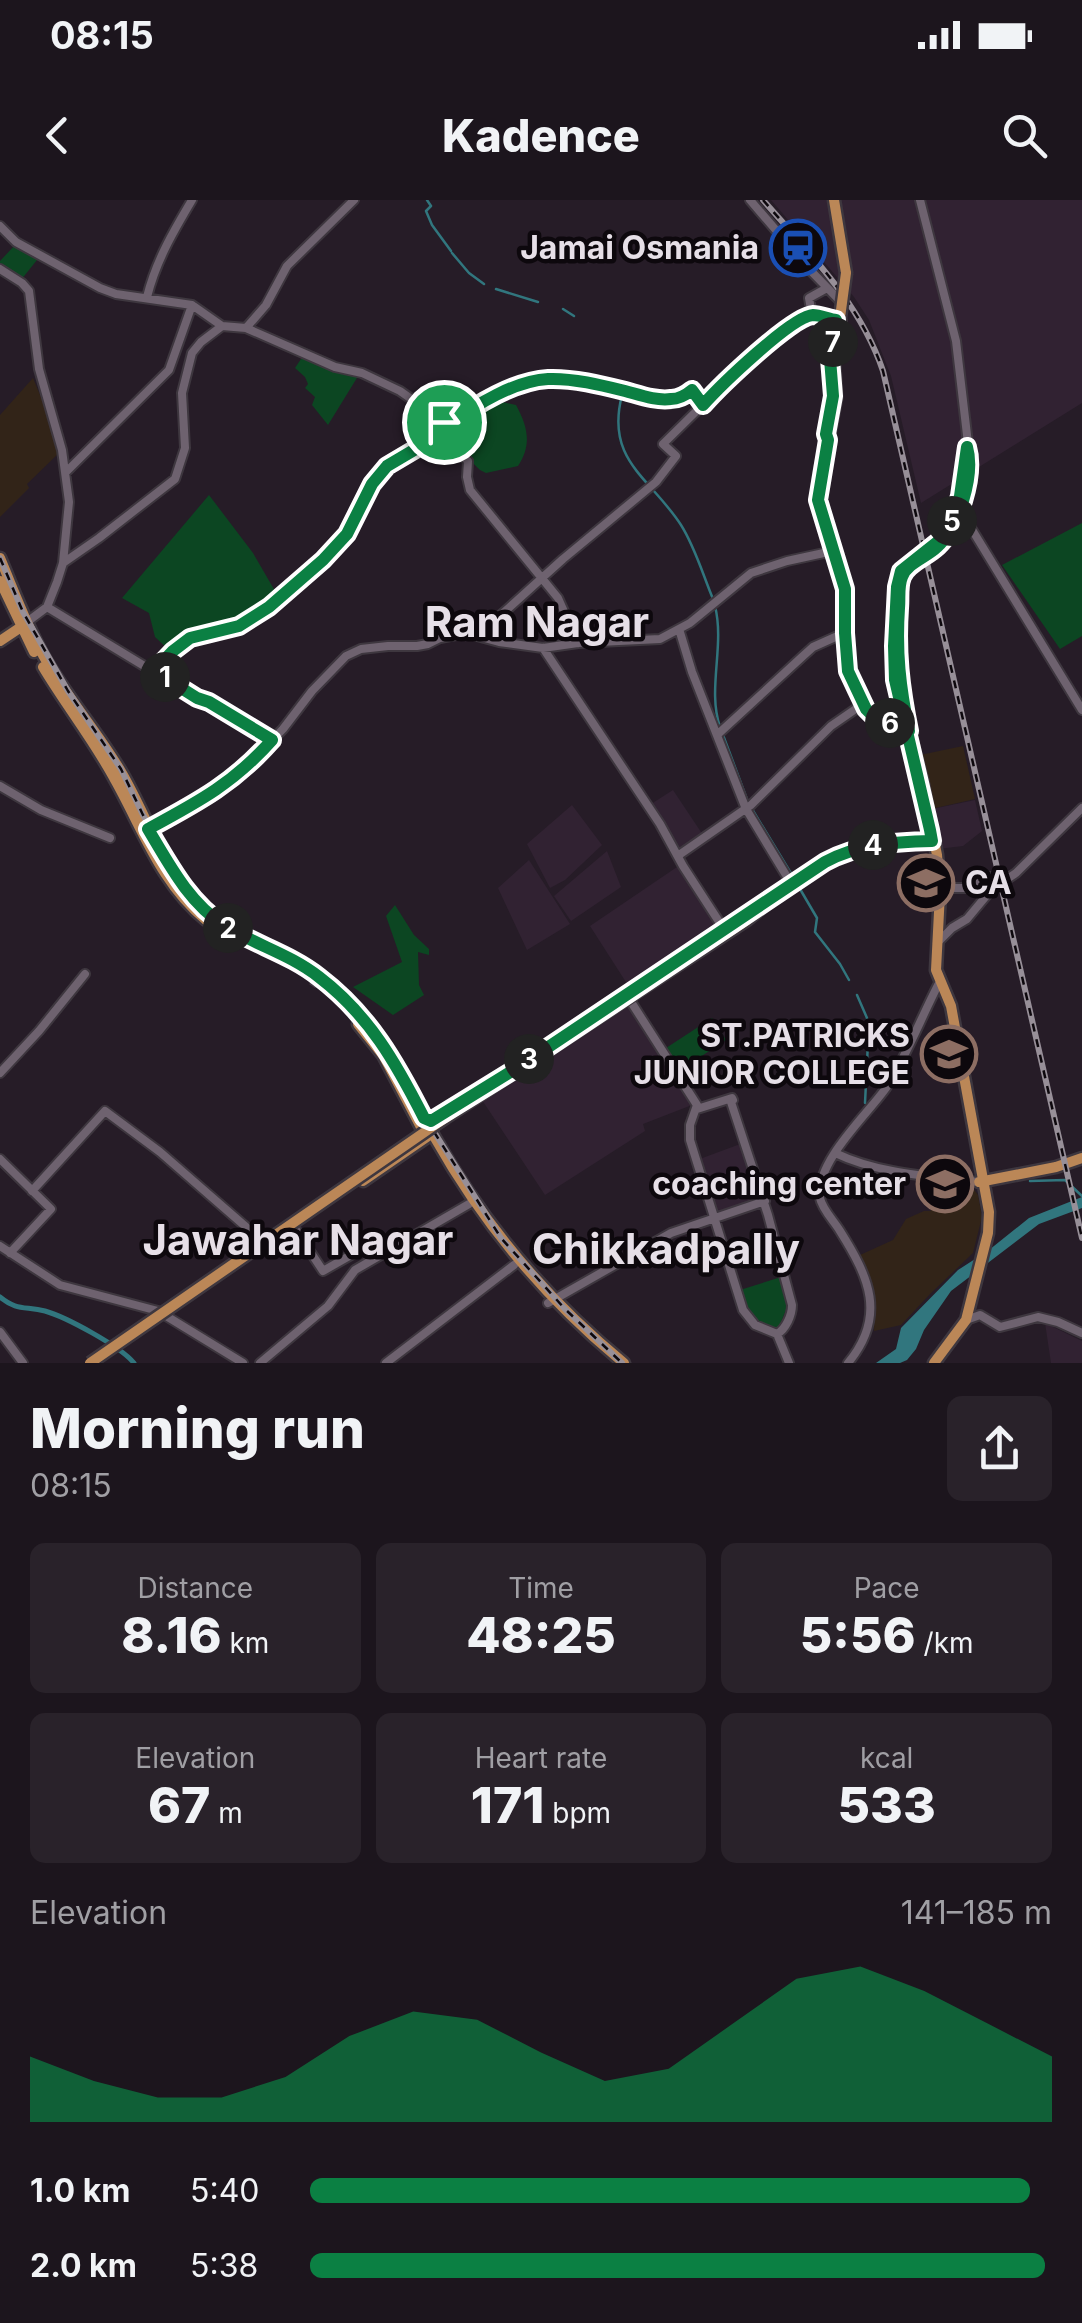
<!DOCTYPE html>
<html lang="en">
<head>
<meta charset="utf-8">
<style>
	:root { --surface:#1c151d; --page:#29222a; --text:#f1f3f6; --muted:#a09fa4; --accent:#0b8043 }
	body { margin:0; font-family:Inter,sans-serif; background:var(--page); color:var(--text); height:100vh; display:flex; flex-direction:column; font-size:38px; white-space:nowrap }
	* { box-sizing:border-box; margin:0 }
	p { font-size:32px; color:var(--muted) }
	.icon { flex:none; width:55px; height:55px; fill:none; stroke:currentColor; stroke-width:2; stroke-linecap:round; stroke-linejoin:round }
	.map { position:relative; height:1163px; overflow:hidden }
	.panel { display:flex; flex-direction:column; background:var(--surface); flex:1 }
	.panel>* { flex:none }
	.pin { position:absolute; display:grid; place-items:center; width:85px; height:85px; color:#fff; margin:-42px; border:5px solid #fff; border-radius:50%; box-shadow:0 2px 10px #0007 }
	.km { position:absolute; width:50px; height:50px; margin:-25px; border-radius:50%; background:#222; color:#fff; font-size:28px; line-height:50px; text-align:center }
	.round { display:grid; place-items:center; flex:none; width:105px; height:105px; border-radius:15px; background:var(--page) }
	.overview { display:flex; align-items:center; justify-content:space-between; height:170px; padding:0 30px }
	h1 { font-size:55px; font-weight:800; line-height:75px }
	.metrics { display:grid; grid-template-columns:repeat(3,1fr); gap:15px; height:170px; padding:10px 30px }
	.metrics div { display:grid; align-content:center; border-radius:15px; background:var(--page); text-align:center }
	.metrics b { font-size:50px; font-weight:800 }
	.metrics small { font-size:28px; font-weight:400 }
	.metrics p { font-size:28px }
	.chart { height:280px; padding:20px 30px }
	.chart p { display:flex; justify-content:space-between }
	.chart svg { width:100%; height:180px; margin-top:10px; fill:var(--accent); opacity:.7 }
	ul { padding:0 30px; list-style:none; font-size:32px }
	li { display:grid; grid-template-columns:160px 120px 1fr; align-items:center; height:75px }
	li i { height:25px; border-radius:12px; background:var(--accent) }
	.status { display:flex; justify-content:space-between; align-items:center; height:70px; padding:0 50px; background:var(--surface); direction:ltr }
	.status svg { height:28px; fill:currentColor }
	header { display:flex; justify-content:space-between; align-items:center; height:130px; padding:0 30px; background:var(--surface); font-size:45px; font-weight:800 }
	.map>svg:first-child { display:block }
	.built { fill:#312232 }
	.medical { fill:#322418 }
	.green { fill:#0c4622 }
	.water { fill:#31767e }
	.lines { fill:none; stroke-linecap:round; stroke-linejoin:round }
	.stream { stroke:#31767e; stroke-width:2.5 }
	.canal { stroke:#31767e; stroke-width:5 }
	.primary-tunnel { stroke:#433944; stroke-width:10; stroke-dasharray:10 5; stroke-linecap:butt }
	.secondary-casing { stroke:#3e373f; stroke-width:12 }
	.primary-casing { stroke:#3e373f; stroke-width:15 }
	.secondary { stroke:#6e626f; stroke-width:8 }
	.primary { stroke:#bb8757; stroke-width:10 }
	.rail-casing { stroke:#978f98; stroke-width:6 }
	.rail { stroke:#0d080d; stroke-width:2.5; stroke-dasharray:8; stroke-linecap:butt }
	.secondary-bridge-casing { stroke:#3e373f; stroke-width:12; stroke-linecap:butt }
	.primary-bridge-casing { stroke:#3e373f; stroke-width:15; stroke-linecap:butt }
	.secondary-bridge { stroke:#6e626f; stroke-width:8 }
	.primary-bridge { stroke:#bb8757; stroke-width:10 }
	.route-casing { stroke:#fff; stroke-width:20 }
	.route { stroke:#0b8043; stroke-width:12 }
	.labels { text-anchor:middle; stroke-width:9; stroke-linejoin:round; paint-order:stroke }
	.poi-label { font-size:32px; font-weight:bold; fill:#e6dfe7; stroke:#0d080d; text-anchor:end }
	.district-label { font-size:42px; font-weight:bold; fill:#e6dfe7; stroke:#0d080d }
</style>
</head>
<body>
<div class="status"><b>08:15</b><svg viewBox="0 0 49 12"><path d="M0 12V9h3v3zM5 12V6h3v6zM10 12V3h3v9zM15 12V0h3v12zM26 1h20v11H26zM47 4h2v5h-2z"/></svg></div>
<header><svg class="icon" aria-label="back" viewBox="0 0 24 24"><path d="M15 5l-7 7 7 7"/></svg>Kadence<svg class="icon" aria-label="search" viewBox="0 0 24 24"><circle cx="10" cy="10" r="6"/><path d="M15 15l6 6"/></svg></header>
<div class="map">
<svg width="1082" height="1163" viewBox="0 0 1082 1163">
	<rect width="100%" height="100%" fill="#261c27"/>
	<path class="built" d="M 771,0 L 1082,0 L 1082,203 L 921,303 L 891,176 L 869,120 L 854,97 Z
		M 673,590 L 703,635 L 678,651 L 648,606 Z
		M 975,600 L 982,631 L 963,646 L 938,649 L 932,609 Z
		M 572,605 L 602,645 L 565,680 L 550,688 L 527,644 Z
		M 607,651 L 621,687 L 571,721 L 554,696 Z
		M 529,660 L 570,724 L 527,750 L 498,688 Z
		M 677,667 L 720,732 L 631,790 L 590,726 Z
		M 629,803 L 692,905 L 643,924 L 645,931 L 545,995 L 482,900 Z
		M 743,943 L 761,1000 L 716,1016 L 697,960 Z
		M 1045,1123 L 1082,1141 L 1082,1163 L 1051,1163 Z"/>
	<path class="medical" d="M 33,178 L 55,231 L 59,253 L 27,284 L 29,288 L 0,317 L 0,215 Z
		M 963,546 L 975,599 L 931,609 L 920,555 Z
		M 970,984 L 978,995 L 982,1017 L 973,1053 L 930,1094 L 901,1125 L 874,1131 L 875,1102 L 860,1055 L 893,1040 L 906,1019 L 924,1011 L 930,1011 Z"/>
	<path class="green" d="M 15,45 L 37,60 L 21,80 L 0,64 L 0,61 Z
		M 303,156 L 360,173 L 328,225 L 312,205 L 315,197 L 305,188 L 308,184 L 305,177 L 295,168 Z
		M 498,201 L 516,205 C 528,227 532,245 518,266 L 486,273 L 480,270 L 446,237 C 459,216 475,208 498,201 Z
		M 209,295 L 253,353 L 275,391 L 234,420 L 199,428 L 169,450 L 155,437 L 149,413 L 122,398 Z
		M 1082,323 L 1082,436 L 1060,449 L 1002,365 Z
		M 395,705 L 414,735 L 429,749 L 429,755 L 418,752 L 419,785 L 424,795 L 393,815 L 353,787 L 402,762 L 386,716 Z
		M 712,818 L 726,840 L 679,871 L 666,848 Z
		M 781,1077 L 788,1105 L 777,1132 C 756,1122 748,1112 740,1090 Z"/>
	<path class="water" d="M 1082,997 L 1082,1008 L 1039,1024 L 951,1091 L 924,1130 L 916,1149 L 907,1160 L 900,1163 L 876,1163 L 896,1149 L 901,1128 L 958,1070 L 989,1050 L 1029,1018 Z"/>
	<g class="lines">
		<path class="stream" d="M 427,0 L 431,6 L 426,11 L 432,25 L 451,51
			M 452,53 L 469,73 L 484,84
			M 496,89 L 538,102
			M 563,109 L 574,116
			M 622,195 C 605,261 650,277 681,325 C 695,347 703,375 713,399
			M 715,406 C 725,446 707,489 720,527
			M 723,535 L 748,602
			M 752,609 L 792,675
			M 800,689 L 817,718 L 815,732 L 840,764 L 849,780
			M 857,795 L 867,818 L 868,842 L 865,903
			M 1030,981 L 1065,980 L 1082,996"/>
		<path class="canal" d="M 0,1097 C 17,1111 25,1106 45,1111 C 66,1117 120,1146 134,1163"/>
		<path class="primary-tunnel" d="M 312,780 L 318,784"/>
		<g class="secondary-casing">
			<path id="secondary" d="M 750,0 L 811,71 L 844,105
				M 920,0 L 956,141 L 969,252 L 968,275 L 960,312 L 948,333 L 935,349
				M 0,26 L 16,42 L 100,88 L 116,94 L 192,105 L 222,126 L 246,128 L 335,167 L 362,173 L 400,191 L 444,222
				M 0,69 L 22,83 L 29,91 L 39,169 L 62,250 L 69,302 L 63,363 L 57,382 L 47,407 L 27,422
				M 147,97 C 156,61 173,32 192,0
				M 812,115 L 809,98 L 827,88
				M 246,128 L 266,105 L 287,66 L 354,0
				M 434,232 L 468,261 L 467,277 L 470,290 L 558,398 L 578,443
				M 66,272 L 169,170 L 192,105
				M 955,313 L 968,323 L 1082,510
				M 63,363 L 99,338 L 175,279 L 185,248 L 182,193 L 192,153 L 201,142 L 222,126
				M 900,375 L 896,397 L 894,472 L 907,534
				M 47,407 L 197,498 L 209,502 L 272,539
				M 679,429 L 692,472 L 746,609 L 792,685
				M 466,433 L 488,425 L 501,415 L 563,359 L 656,282 L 676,256 L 663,244 L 727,181 L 795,121 L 812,115 L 842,121
				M 543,448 L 660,624 L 683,666 L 727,734
				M 154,471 L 170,453 L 190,438 L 239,426 L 269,407 L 323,359 L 347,335 L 372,284 L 387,265 L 414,250 L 444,222 L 451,224 L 465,211 L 494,198 L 509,187 L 535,181 L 551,179 L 590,184 L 658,199 L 675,200 L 692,190 L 703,205
				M 717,535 L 803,456 L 813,447 L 842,434
				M 0,586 L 41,610 L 110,638
				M 149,629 L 204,599 L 242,571 L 283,529 L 312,491 L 346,456 L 361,449 L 388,446 L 417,446 L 428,444 L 440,438 L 466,433 L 499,442 L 543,448 L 578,443 L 660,439 L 690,423 L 751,373 L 787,361 L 833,351
				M 679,655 L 751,605 L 831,526 L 860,506
				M 940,688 L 970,688 L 990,677 L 997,683
				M 937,743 L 952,728 L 967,719 L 997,683 L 1004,681 L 1016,673 L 1082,608
				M 626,794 L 697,905 L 690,925 L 690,940 L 743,1110 L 755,1125 L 777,1134
				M 0,873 L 39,831 L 85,774
				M 730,899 L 768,1015 L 792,1105 C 792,1115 786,1129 777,1134
				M 697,909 L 732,898 L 733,900
				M 835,953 C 879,974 929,976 978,982
				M 0,959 L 51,1009 L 10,1053
				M 32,991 L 105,911 L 160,952 L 261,1040
				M 294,1027 L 323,1071 L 358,1051
				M 0,1046 L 60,1085 L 158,1111 L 243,1163
				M 548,1103 L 671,1033 L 765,1001
				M 966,1120 L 980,1115 L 1000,1127 L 1038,1117 L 1058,1122 L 1082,1133
				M 0,1132 L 23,1163
				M 777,1134 L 789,1163
				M 260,1163 L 328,1106 L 355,1070 L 469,1004
				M 386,1163 L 514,1065
				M 848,1163 C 887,1116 869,1077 840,1031 C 834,1021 822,1009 820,998 C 815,962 867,915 886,888 C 906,857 921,818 938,785"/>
		</g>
		<g class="primary-casing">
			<path id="primary" d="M 834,0 L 846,73
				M 829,235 C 824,254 817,276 818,296 C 819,324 837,350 843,377 C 855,438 823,510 909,531 L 922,580 L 937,655 L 940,693 L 936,770 L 951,806 L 989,1012 L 988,1033 L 966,1120 L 934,1163
				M 0,358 C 14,391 26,424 43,455 C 66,497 99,533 123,575 C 149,621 165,673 205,711 C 229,734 262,742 291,758 C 323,775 353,804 376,832 C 401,863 415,904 435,938 C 484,1025 547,1100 624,1163
				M 0,381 L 34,452
				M 0,441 L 21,427
				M 43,467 C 65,504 93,539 114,578 C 142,627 160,683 206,720
				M 769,697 C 793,684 814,666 839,654 C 868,641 903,642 935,641
				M 358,824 L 383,855 L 424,933
				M 363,981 L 427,937
				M 979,982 L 1056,967 L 1082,958"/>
		</g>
		<use href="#secondary" class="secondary"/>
		<use href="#primary" class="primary"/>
		<g class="rail-casing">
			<path id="rail" d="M 763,0 C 810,54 860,103 883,171 L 1082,1038
				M 0,358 L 23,412 L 68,491 L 121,569 L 143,615 L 192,697 L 204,710 L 227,726 L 297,763 L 341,797 L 383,841 L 424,916 L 501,1038 L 565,1109 L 622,1163"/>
		</g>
		<use href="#rail" class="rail"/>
		<g class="secondary-bridge-casing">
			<path id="secondary-bridge" d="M 900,375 L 903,369 L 933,347"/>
		</g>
		<g class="primary-bridge-casing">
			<path id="primary-bridge" d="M 829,235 L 836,198 L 834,162 L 846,73
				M 90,1163 L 445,918 L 747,720 L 776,696"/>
		</g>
		<use href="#secondary-bridge" class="secondary-bridge"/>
		<use href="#primary-bridge" class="primary-bridge"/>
	</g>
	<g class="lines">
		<g class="route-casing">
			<path id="route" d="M 444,222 L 414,250 L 387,266 L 372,284 L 347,334 L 323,360 L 269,407 L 239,426 L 190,438 L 173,451 L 154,471 L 197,498 L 209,502 L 272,540 C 234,583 198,602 148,629 C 169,664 189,703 224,725 C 255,745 290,754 319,777 C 369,815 396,863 424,918 L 431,921 L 520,866 L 825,662 C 858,644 894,642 932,641 L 930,630 L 895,480 L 894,446 L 897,387 L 901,371 L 940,340 L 952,322 L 960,296 L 967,247 C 975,275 959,327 937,347 C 927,357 907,363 902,377 C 898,386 900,398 899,408 C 896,452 900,487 909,531 L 906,531 L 872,515 L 866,509 L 848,471 L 845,433 L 845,389 L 818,300 L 828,240 L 826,234 L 833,196 L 830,159 L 836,120 C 829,119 820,115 813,115 C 792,116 719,187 703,205 L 692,190 C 686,195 680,199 671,199 C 656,201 640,195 625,191 C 601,185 573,178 548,179 C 515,181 476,204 451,224 L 444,222"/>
		</g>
		<use href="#route" class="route"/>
	</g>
	<defs>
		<g id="station-ring" transform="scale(2.875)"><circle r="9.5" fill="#0d080d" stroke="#1a4fb4" stroke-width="1.5"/><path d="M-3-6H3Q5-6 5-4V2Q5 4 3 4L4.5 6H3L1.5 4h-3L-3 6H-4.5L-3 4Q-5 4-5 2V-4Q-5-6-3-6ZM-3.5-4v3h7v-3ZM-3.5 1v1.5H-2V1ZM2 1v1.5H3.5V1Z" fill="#1a4fb4"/></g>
		<g id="university-ring" transform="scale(2.875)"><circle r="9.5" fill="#0d080d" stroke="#8d6e63" stroke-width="1.5"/><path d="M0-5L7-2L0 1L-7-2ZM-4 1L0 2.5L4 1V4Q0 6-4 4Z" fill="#8d6e63"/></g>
	</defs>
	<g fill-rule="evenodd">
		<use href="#station-ring" x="798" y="48"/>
		<use href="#university-ring" x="926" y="683"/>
		<use href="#university-ring" x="949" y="854"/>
		<use href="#university-ring" x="945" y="984"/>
	</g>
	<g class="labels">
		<g class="poi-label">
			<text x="759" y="59">Jamai Osmania</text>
			<text x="965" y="694" text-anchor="start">CA</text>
			<text x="910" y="847">ST.PATRICKS<tspan x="910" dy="37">JUNIOR COLLEGE</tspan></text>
			<text x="906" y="995">coaching center</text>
		</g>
		<g class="district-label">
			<text x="537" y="437">Ram Nagar</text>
			<text x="298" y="1055">Jawahar Nagar</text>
			<text x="666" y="1064">Chikkadpally</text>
		</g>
	</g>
</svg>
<div class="pin" style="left:444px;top:222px;background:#1e9e55"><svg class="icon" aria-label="arrive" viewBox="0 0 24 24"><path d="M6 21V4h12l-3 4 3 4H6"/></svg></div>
<b class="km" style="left:165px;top:477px">1</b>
<b class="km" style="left:228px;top:728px">2</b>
<b class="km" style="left:529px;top:859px">3</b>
<b class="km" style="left:873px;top:645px">4</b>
<b class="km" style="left:952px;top:321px">5</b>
<b class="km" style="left:890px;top:523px">6</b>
<b class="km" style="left:833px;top:142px">7</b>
</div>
<section class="panel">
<div class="overview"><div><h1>Morning run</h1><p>08:15</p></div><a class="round"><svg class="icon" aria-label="share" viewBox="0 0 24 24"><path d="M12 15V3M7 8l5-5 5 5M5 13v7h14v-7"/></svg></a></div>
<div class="metrics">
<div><p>Distance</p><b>8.16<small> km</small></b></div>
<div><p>Time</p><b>48:25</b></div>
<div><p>Pace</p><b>5:56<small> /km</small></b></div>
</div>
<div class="metrics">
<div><p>Elevation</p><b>67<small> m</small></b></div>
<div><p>Heart rate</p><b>171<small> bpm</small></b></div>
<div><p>kcal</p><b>533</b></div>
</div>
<div class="chart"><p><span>Elevation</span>141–185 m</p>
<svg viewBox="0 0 160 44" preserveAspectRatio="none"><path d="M0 44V28L10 34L20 38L30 38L40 33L50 23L60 17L70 19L80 27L90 34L100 31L110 20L120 9L130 6L140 12L150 20L160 28V44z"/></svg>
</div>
<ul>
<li><b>1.0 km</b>5:40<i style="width:97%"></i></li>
<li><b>2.0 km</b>5:38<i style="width:99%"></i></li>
</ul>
</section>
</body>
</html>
